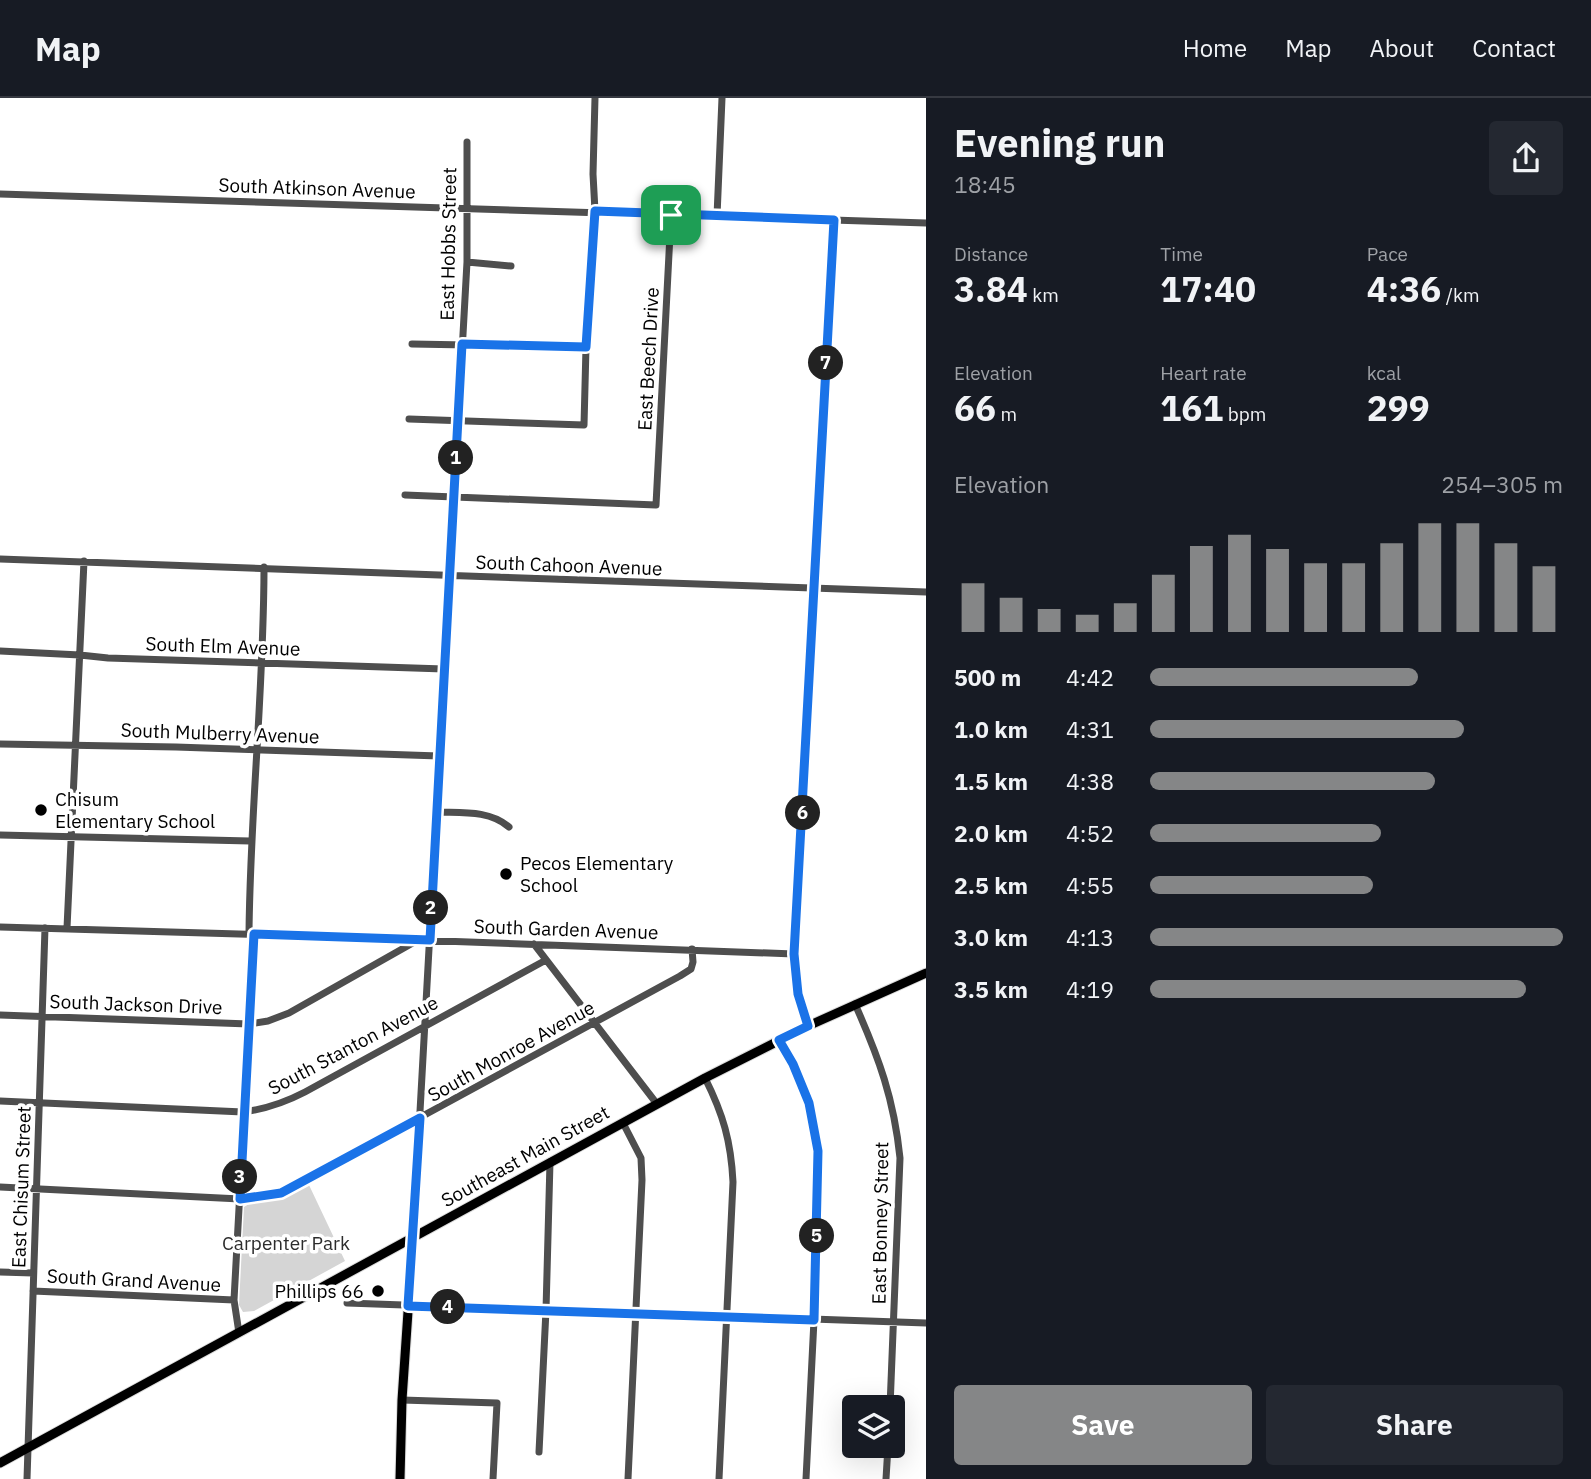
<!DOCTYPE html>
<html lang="en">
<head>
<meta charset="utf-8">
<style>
	:root { --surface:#171b24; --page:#242831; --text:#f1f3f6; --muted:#9ea1a6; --line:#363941; --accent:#858687 }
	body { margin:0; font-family:"IBM Plex Sans",sans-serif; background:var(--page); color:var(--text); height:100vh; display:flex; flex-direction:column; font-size:26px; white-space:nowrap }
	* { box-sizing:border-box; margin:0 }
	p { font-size:23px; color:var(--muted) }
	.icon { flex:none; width:38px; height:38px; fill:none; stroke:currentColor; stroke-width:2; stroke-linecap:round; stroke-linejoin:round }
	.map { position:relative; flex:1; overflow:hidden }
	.drawer { display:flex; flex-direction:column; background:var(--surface); width:665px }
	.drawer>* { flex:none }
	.fabs { position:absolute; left:842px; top:1297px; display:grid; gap:14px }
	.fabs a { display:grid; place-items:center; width:63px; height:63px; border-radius:7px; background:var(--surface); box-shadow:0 7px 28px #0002; font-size:35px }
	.pin { position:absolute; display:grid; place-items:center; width:60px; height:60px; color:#fff; margin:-30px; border-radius:14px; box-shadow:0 4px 10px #0006 }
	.km { position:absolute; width:35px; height:35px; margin:-18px; border-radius:50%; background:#222; color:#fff; font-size:19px; line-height:35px; text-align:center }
	.round { display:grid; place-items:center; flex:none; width:74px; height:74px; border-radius:7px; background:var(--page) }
	.headline { display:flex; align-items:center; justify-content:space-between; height:119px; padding:0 28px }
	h1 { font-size:38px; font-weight:800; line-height:52px }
	.stats { display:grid; grid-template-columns:repeat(3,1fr); gap:10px; height:119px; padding:7px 28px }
	.stats div { display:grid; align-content:center }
	.stats b { font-size:35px; font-weight:800 }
	.stats small { font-size:19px; font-weight:400 }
	.stats p { font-size:19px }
	.chart { height:196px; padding:14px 28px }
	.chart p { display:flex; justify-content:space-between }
	.chart svg { width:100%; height:126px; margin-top:7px; stroke:var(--accent); stroke-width:6 }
	.primary-button { display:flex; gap:14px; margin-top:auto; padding:14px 28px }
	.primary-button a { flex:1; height:80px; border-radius:7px; background:var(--accent); color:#fff; font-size:28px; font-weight:800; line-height:80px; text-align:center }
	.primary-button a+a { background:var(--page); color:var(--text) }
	ul { padding:0 28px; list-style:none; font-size:23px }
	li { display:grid; grid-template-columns:112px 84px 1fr; align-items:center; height:52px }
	li i { height:18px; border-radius:9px; background:var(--accent) }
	header { display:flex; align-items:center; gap:42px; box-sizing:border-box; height:98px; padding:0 35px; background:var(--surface); border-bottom:2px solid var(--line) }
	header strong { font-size:33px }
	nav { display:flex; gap:38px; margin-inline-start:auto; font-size:24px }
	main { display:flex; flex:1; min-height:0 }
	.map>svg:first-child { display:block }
	.green { fill:#d5d5d5 }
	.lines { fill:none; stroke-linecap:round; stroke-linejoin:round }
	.major-casing { stroke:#dbdbdb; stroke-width:11 }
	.minor { stroke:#4e4e4e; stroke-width:7 }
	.major { stroke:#000; stroke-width:9 }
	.route-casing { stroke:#fff; stroke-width:14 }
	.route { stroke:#1a73e8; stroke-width:9 }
	.poi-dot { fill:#000; stroke:#fff; stroke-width:2.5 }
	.labels { text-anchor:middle; stroke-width:7; stroke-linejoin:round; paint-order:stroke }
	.street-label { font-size:19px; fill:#000; stroke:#fff }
	.poi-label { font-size:19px; fill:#000; stroke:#fff; text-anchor:start }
	.park-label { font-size:19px; fill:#2c2c2c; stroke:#fff }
</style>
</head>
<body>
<header>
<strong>Map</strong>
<nav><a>Home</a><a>Map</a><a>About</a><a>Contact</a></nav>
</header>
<main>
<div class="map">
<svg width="926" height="1381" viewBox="0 0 926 1381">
	<rect width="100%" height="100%" fill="#fff"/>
	<path class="green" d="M 309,1087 L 345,1163 L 254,1213 L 243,1214 L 239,1207 L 244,1109 L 252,1104 L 280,1101 Z"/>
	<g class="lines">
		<g class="major-casing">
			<path id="major" d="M 0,1365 L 705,980 L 808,928 L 926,875
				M 400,1381 L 402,1302 L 413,1140"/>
		</g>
		<path class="minor" d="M 0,96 L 926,125
			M 717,118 L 722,0
			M 467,164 L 511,168
			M 412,246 L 586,249
			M 409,321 L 584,327 L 586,249 L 595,113 L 593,76 L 595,0
			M 405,397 L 656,407 L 671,117
			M 0,461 C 309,471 617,485 926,494
			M 0,553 L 80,557 L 108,560 L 444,571
			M 0,646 L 176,649 L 439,658
			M 437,714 C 462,715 489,712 509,729
			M 0,737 L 250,743
			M 0,829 L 305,838 L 794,856
			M 67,830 L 84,463
			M 249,836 C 250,714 264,592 264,469
			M 534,846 L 657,1006
			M 855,906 C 879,960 894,1001 900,1060 L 890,1309
			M 0,917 L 249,926 L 268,923 L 289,915 L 418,842
			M 808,928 L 798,896 L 794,856 L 834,122
			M 779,942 L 793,966 L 809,1005 L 818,1053 L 814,1222 L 806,1381
			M 705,980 C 723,1016 731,1043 733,1084 L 719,1381
			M 0,1003 L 243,1014 C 266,1011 284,1005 305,994 L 546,862
			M 623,1025 L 641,1060 L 642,1082 L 628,1381
			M 0,1089 L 240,1101 L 281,1095 L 680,878 L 691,871 L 693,864 L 692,851
			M 413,1140 L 467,164 L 467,44
			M 0,1174 L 33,1175
			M 33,1193 L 234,1202
			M 347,1205 L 926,1225
			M 239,1235 L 234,1202 L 254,836
			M 402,1302 L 497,1305 L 493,1381
			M 539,1354 L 546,1212 L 550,1064
			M 27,1381 L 45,830
			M 886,1381 L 888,1348"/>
		<use href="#major" class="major"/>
	</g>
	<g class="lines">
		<g class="route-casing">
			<path id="route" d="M 595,113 L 834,122 L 794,856 L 798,896 L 808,928 L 779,942 L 793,966 L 809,1005 L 818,1053 L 814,1222 L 408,1208 L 420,1020 L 281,1095 L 240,1101 L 254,836 L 430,842 L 462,246 L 586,249 Z"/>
		</g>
		<use href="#route" class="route"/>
	</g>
	<g class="poi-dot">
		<circle cx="41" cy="712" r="7"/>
		<circle cx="506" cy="776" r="7"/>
		<circle cx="378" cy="1193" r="7"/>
	</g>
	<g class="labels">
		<g class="street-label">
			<text transform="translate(317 90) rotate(2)" y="7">South Atkinson Avenue</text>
			<text transform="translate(448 146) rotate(-89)" y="7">East Hobbs Street</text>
			<text transform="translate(648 261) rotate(-87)" y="7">East Beech Drive</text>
			<text transform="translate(569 467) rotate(2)" y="7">South Cahoon Avenue</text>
			<text transform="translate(223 548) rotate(2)" y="7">South Elm Avenue</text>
			<text transform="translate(220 635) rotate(2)" y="7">South Mulberry Avenue</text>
			<text transform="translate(566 831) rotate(2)" y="7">South Garden Avenue</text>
			<text transform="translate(136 906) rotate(2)" y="7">South Jackson Drive</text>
			<text transform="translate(353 947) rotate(-28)" y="7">South Stanton Avenue</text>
			<text transform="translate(511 953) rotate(-29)" y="7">South Monroe Avenue</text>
			<text transform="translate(525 1058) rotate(-29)" y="7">Southeast Main Street</text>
			<text transform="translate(21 1089) rotate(-88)" y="7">East Chisum Street</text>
			<text transform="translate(880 1125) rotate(-89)" y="7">East Bonney Street</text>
			<text transform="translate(134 1182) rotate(3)" y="7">South Grand Avenue</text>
		</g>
		<g class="poi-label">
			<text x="55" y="708">Chisum<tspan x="55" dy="22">Elementary School</tspan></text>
			<text x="520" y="772">Pecos Elementary<tspan x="520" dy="22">School</tspan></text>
			<text x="364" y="1200" text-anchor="end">Phillips 66</text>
		</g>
		<g class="park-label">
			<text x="286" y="1152">Carpenter Park</text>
		</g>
	</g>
</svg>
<div class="fabs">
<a><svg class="icon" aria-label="layers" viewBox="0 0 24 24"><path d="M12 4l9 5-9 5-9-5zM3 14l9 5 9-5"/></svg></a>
</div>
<div class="pin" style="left:671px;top:117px;background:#1e9e55"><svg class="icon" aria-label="arrive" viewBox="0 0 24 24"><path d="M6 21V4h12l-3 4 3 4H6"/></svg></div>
<b class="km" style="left:456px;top:360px">1</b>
<b class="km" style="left:431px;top:810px">2</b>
<b class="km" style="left:240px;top:1079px">3</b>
<b class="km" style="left:448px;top:1209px">4</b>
<b class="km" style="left:817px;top:1138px">5</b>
<b class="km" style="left:803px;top:715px">6</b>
<b class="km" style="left:826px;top:265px">7</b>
</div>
<section class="drawer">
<div class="headline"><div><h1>Evening run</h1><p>18:45</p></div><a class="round"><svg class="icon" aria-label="share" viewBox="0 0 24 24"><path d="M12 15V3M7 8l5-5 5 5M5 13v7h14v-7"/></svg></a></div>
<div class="stats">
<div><p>Distance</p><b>3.84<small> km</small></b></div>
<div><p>Time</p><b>17:40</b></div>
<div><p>Pace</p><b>4:36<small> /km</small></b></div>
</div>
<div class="stats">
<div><p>Elevation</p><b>66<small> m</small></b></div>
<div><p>Heart rate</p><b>161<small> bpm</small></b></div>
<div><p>kcal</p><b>299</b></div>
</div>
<div class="chart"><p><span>Elevation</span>254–305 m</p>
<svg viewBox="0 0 160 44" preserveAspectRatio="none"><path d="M5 44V27M15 44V32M25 44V36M35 44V38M45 44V34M55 44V24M65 44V14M75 44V10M85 44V15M95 44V20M105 44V20M115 44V13M125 44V6M135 44V6M145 44V13M155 44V21"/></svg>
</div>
<ul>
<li><b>500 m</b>4:42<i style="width:65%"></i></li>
<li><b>1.0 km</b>4:31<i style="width:76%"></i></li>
<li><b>1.5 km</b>4:38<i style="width:69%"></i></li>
<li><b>2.0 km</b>4:52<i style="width:56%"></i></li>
<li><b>2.5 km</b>4:55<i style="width:54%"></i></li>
<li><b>3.0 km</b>4:13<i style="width:100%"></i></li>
<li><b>3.5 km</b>4:19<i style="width:91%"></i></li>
</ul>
<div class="primary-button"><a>Save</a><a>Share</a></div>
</section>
</main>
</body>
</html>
